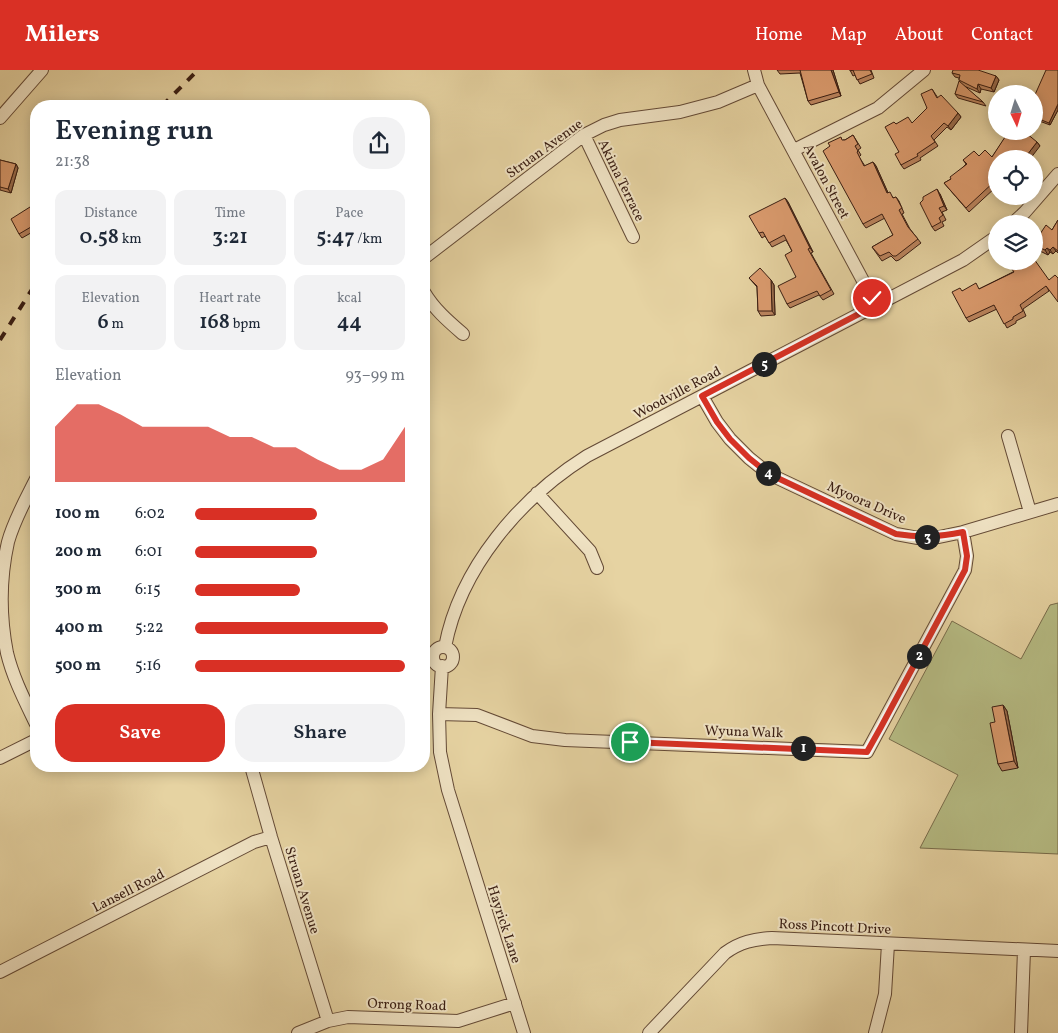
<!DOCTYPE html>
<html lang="en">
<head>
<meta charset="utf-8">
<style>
	:root { --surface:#fff; --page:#f2f2f3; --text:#1f2937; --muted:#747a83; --accent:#d93025 }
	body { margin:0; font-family:Vollkorn,serif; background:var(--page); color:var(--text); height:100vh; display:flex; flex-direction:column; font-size:19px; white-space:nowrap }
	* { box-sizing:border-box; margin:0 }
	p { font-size:16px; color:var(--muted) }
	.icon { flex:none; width:28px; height:28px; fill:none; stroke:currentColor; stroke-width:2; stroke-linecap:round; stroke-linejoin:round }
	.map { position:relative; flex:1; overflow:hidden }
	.sheet { position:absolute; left:30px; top:30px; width:400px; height:672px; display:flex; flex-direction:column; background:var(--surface); border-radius:20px; box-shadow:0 2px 12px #0003 }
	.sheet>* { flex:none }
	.needle { width:32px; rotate:176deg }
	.tools { position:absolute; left:988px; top:15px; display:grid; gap:10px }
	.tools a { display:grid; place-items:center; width:55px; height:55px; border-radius:50%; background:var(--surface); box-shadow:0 2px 12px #0003; font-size:25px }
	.pin { position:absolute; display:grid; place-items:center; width:42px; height:42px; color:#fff; margin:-21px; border:2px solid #fff; border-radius:50%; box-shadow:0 1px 5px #0007 }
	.km { position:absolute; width:25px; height:25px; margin:-12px; border-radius:50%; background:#222; color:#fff; font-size:14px; line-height:25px; text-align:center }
	.round { display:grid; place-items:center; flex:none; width:52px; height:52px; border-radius:20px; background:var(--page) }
	.head { display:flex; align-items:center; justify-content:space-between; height:85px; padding:0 25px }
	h1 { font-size:28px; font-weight:600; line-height:38px }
	.metrics { display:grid; grid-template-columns:repeat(3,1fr); gap:8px; height:85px; padding:5px 25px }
	.metrics div { display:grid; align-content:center; border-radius:12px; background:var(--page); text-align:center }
	.metrics b { font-size:21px; font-weight:600 }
	.metrics small { font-size:14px; font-weight:400 }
	.metrics p { font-size:14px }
	.chart { height:140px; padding:10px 25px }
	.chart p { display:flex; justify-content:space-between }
	.chart svg { width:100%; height:90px; margin-top:5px; fill:var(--accent); opacity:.7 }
	.button { display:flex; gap:10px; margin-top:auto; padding:10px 25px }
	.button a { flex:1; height:58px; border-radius:20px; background:var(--accent); color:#fff; font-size:20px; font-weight:600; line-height:58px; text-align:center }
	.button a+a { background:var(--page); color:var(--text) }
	ul { padding:0 25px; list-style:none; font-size:16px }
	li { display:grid; grid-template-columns:80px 60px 1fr; align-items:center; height:38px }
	li i { height:12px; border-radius:6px; background:var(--accent) }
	header { display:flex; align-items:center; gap:30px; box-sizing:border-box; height:70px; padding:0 25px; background:var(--accent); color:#fff }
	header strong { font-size:24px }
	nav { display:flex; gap:28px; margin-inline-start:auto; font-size:18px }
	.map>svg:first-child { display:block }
	.green { fill:#b6bc84; stroke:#786c4b }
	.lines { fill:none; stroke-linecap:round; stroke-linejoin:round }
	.minor-casing { stroke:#644a36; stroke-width:14 }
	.minor { stroke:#efe2c3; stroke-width:12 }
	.rail { stroke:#391d12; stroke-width:4; stroke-dasharray:9 9; stroke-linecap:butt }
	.wall { fill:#bc855f; stroke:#391d12 }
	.shaded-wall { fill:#996c4d; stroke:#391d12 }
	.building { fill:#db9b6e; stroke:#391d12 }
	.route-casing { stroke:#fff; stroke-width:10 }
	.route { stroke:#d93025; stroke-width:6 }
	.labels { text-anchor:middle; stroke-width:4; stroke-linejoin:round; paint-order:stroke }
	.street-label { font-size:14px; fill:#391d12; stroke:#efe2c3 }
</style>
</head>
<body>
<header>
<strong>Milers</strong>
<nav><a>Home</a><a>Map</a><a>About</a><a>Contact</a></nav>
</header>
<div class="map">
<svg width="1058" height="963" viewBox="0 0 1058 963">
	<rect width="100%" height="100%" fill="#e6d3a2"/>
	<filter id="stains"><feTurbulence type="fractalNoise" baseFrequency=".004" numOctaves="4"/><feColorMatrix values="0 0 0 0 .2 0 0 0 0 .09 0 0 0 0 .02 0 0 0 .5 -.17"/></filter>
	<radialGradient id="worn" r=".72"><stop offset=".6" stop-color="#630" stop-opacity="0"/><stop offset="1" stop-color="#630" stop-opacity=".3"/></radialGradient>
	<path class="green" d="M 1058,533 L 1058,784 L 920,778 L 958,705 L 889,669 L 952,551 L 1021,589 L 1050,535 Z"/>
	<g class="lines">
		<g class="minor-casing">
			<path id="minor" d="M 754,0 L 758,15 L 876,235
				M 0,48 L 42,0
				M 584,65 L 633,167
				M 794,80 L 878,38 L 924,0
				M 1012,154 L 1025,142 L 1058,104
				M 424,188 L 584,65 L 604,55 L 620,50 L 680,42 L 718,32 L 758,15
				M 424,222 C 434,239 448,251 463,264
				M 702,326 L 717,352 L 730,369 L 749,388 L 769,404 L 896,464 L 918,468 L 939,467 L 963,462 L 1058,434
				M 1008,366 L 1030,442
				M 36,409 C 26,429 14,450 8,472 C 0,508 0,547 7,583 C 13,608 25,631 36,654
				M 537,423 L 590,481 L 597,498
				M 445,577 C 460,498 520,428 587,386 L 963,190 L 996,167
				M433 587a10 10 0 1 1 20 0a10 10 0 1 1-20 0Z
				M 442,596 L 439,644 L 440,682 L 448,720 L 524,963
				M 439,644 L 477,645 L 532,666 L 565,670 L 867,682 L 965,500 L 967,486 L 963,462
				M 0,688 L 36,670
				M 251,696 L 271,767 L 328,951
				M 0,902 L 254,772 L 271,767
				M 298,963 L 328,951 L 348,947 L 458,951 L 515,933
				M 649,963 L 725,883 C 740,872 754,869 772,868 L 1058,881
				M 875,963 L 885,924 L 888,874
				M 1021,963 L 1024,880"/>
		</g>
		<use href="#minor" class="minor"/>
		<path class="rail" d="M 162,36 L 198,0
			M 0,270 L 36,213"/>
	</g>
	<path class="wall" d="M 777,0 L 833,0 L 841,26 L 811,35 L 808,31 L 800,3 L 780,4 Z
		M 850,0 L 871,0 L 874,8 L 860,14 L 855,5 L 853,6 Z
		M 1058,0 L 1058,40 L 1050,55 L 1034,49 L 1034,27 Z
		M 952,3 L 996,6 L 999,10 L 994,22 L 981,19 L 980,23 L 964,16 L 983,32 L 986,36 L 958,28 L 955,24 L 960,12 L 959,10 L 959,8 L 955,7 Z
		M 932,19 L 938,28 L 958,43 L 961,47 L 951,60 L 947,57 L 934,70 L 938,76 L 920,88 L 921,90 L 904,99 L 901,95 L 899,82 L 896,54 L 912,53 L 927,38 Z
		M 999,61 L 1023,66 L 1037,72 L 1040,76 L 996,89 L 996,117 L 969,142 L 944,113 L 951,109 L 966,94 L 963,90 L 979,86 L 992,87 L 1005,68 Z
		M 853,65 L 861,78 L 858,80 L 861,85 L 859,87 L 865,96 L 873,92 L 876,96 L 888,123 L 894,128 L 896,127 L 899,131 L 904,143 L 902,144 L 910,159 L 921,173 L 899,190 L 896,191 L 891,186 L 882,191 L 872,177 L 893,165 L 885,148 L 866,158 L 863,154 L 843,70 L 845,70 Z
		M 0,90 L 16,94 L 18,98 L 11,123 L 0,120 Z
		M 940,124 L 947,140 L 942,142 L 946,150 L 942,152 L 944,156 L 935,161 L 932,157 Z
		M 785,128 L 788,132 L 813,182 L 811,183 L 834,224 L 823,230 L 819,225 L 790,238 L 787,234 L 796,207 L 792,181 L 786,170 L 772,177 L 765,166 L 762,168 L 759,163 Z
		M 36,142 L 36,160 L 22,168 L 19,164 Z
		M 1058,150 L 1058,183 L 1056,181 L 1053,184 L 1050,182 L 1048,185 L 1036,179 L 1034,176 L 1034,173 L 1052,160 Z
		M 1034,191 L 1049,221 L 1023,239 L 1026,246 L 1016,251 L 1016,253 L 1007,258 L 997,239 L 969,252 L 966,248 L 962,221 L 979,219 L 1013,202 L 1020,194 Z
		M 749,208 L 771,210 L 774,215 L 775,245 L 761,246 L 758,241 L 757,217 Z
		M 1003,635 L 1007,641 L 1018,698 L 1002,701 L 998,694 Z"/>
	<path class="shaded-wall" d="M 831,0 L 833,0 L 841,26 L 839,22 Z
		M 996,6 L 999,10 L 994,22 L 991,18 Z
		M 978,14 L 981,19 L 980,23 L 977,19 Z
		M 1058,34 L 1058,40 L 1050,55 L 1049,53 Z
		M 958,43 L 961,47 L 951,60 L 948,56 Z
		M 1037,72 L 1040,76 L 1030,89 L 1024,89 Z
		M 873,92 L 876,96 L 890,127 L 887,123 Z
		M 16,94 L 18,98 L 11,123 L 8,119 Z
		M 937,119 L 940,124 L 947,140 L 944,136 Z
		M 785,128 L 788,132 L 813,182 L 810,178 Z
		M 1053,177 L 1056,181 L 1053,184 L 1050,180 Z
		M 1047,178 L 1050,182 L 1048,185 L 1045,180 Z
		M 771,210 L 774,215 L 775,245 L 772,241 Z
		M 1003,635 L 1007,641 L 1018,698 L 1014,691 Z"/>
	<path class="building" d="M 800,0 L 831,0 L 839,22 L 808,31 Z
		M 850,0 L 870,0 L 872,4 L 857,10 L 853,0 L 850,1 Z
		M 953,0 L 978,0 L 996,6 L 991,18 L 978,14 L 977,19 L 959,10 L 960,5 L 952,3 Z
		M 1046,0 L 1058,0 L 1058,34 L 1049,53 L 1034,47 L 1034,27 Z
		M 959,11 L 983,32 L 955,24 Z
		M 932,19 L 937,28 L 941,25 L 958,43 L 948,56 L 944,53 L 931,66 L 935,72 L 917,84 L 918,86 L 901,95 L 895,84 L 899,82 L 885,57 L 894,52 L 896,54 L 908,47 L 912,53 L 927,38 L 921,24 Z
		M 999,61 L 1018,61 L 1023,66 L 1026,63 L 1037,72 L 1024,89 L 996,89 L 996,106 L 995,107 L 996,110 L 966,138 L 944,113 L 951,109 L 950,107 L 967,94 L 963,90 L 974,81 L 979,86 L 985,80 L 992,87 L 1005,67 Z
		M 853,65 L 858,74 L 855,76 L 858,81 L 857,82 L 864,96 L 873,92 L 887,123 L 890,122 L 893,128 L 896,127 L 902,138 L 899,140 L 908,157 L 918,169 L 896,186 L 893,186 L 889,182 L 880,186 L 872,177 L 893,165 L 882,144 L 863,154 L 823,81 L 830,76 L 828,73 L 841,67 L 842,70 L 845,70 Z
		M 0,90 L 16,94 L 8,119 L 0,117 Z
		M 937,119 L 944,136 L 939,138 L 943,145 L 939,148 L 941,152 L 932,157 L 920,133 L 923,130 L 923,127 Z
		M 785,128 L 810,178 L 808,179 L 831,220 L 820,226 L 817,221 L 787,234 L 778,216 L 796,207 L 785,185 L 792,181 L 784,165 L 769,173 L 763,162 L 759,163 L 749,146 Z
		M 30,137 L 34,143 L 36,142 L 36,154 L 19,164 L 11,149 Z
		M 1058,150 L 1058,181 L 1053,177 L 1050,180 L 1047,178 L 1045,180 L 1034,175 L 1034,173 L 1046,155 L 1052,160 Z
		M 1034,189 L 1049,210 L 1055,205 L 1058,208 L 1058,232 L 1046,216 L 1020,235 L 1023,241 L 1013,247 L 1013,249 L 1004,254 L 994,235 L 966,248 L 952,222 L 960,218 L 962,221 L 976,213 L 979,219 L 1014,202 L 1006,191 L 1018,191 L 1020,194 L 1024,191 L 1034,191 Z
		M 760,198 L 771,210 L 772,241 L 758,241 L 757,216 L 749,208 Z
		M 1003,635 L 1014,691 L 998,694 L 990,653 L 995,652 L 992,637 Z"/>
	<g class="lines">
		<g class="route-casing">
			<path id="route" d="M 630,672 L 867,682 L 881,657 L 965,500 L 967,486 L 963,462 C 938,467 921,468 896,464 L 769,404 L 749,388 L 730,369 L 717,352 L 702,326 L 876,235 L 872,228"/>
		</g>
		<use href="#route" class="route"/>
	</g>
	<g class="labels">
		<g class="street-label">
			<text transform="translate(544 78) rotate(-36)" y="5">Struan Avenue</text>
			<text transform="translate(622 110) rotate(64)" y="5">Akima Terrace</text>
			<text transform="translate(827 111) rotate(62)" y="5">Avalon Street</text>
			<text transform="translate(677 322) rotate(-28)" y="5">Woodville Road</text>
			<text transform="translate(867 432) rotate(24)" y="5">Myoora Drive</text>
			<text transform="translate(744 661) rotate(2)" y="5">Wyuna Walk</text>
			<text transform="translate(128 820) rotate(-27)" y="5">Lansell Road</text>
			<text transform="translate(303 820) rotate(73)" y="5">Struan Avenue</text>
			<text transform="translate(505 854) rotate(72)" y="5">Hayrick Lane</text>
			<text transform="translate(835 856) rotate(3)" y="5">Ross Pincott Drive</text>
			<text transform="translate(407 934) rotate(2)" y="5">Orrong Road</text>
		</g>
	</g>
	<rect width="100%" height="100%" filter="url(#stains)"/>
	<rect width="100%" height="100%" fill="url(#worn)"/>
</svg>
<div class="tools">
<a><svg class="needle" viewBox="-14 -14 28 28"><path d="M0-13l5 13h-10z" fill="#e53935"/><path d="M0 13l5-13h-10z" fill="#747a83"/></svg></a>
<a><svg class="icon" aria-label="locate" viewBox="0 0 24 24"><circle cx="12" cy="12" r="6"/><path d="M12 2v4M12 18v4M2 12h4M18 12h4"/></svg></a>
<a><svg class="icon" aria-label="layers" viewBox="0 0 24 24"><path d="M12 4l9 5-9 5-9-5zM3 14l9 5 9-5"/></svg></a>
</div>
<div class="pin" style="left:630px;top:672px;background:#1e9e55"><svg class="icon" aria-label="arrive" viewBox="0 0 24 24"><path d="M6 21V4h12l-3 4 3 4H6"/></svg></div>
<div class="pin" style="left:872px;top:228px;background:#d93025"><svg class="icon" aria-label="check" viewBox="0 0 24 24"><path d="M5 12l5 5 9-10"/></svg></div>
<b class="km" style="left:803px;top:678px">1</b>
<b class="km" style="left:919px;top:586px">2</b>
<b class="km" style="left:927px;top:467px">3</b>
<b class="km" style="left:768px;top:403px">4</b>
<b class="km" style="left:764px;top:294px">5</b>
<section class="sheet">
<div class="head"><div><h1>Evening run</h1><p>21:38</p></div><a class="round"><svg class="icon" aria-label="share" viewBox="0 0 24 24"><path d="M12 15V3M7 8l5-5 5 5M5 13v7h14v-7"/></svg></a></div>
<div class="metrics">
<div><p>Distance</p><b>0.58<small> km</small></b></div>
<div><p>Time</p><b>3:21</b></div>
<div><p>Pace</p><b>5:47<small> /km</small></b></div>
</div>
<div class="metrics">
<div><p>Elevation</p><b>6<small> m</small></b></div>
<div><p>Heart rate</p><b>168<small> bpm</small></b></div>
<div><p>kcal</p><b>44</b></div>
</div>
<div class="chart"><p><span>Elevation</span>93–99 m</p>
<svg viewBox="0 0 160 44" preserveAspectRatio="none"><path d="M0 44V17L10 6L20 6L30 11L40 17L50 17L60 17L70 17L80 22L90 22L100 27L110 27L120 33L130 38L140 38L150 33L160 17V44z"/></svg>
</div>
<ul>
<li><b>100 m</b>6:02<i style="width:58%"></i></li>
<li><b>200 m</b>6:01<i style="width:58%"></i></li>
<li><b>300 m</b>6:15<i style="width:50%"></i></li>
<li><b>400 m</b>5:22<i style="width:92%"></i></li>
<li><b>500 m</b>5:16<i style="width:100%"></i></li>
</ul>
<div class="button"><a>Save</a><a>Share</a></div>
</section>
</div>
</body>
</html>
